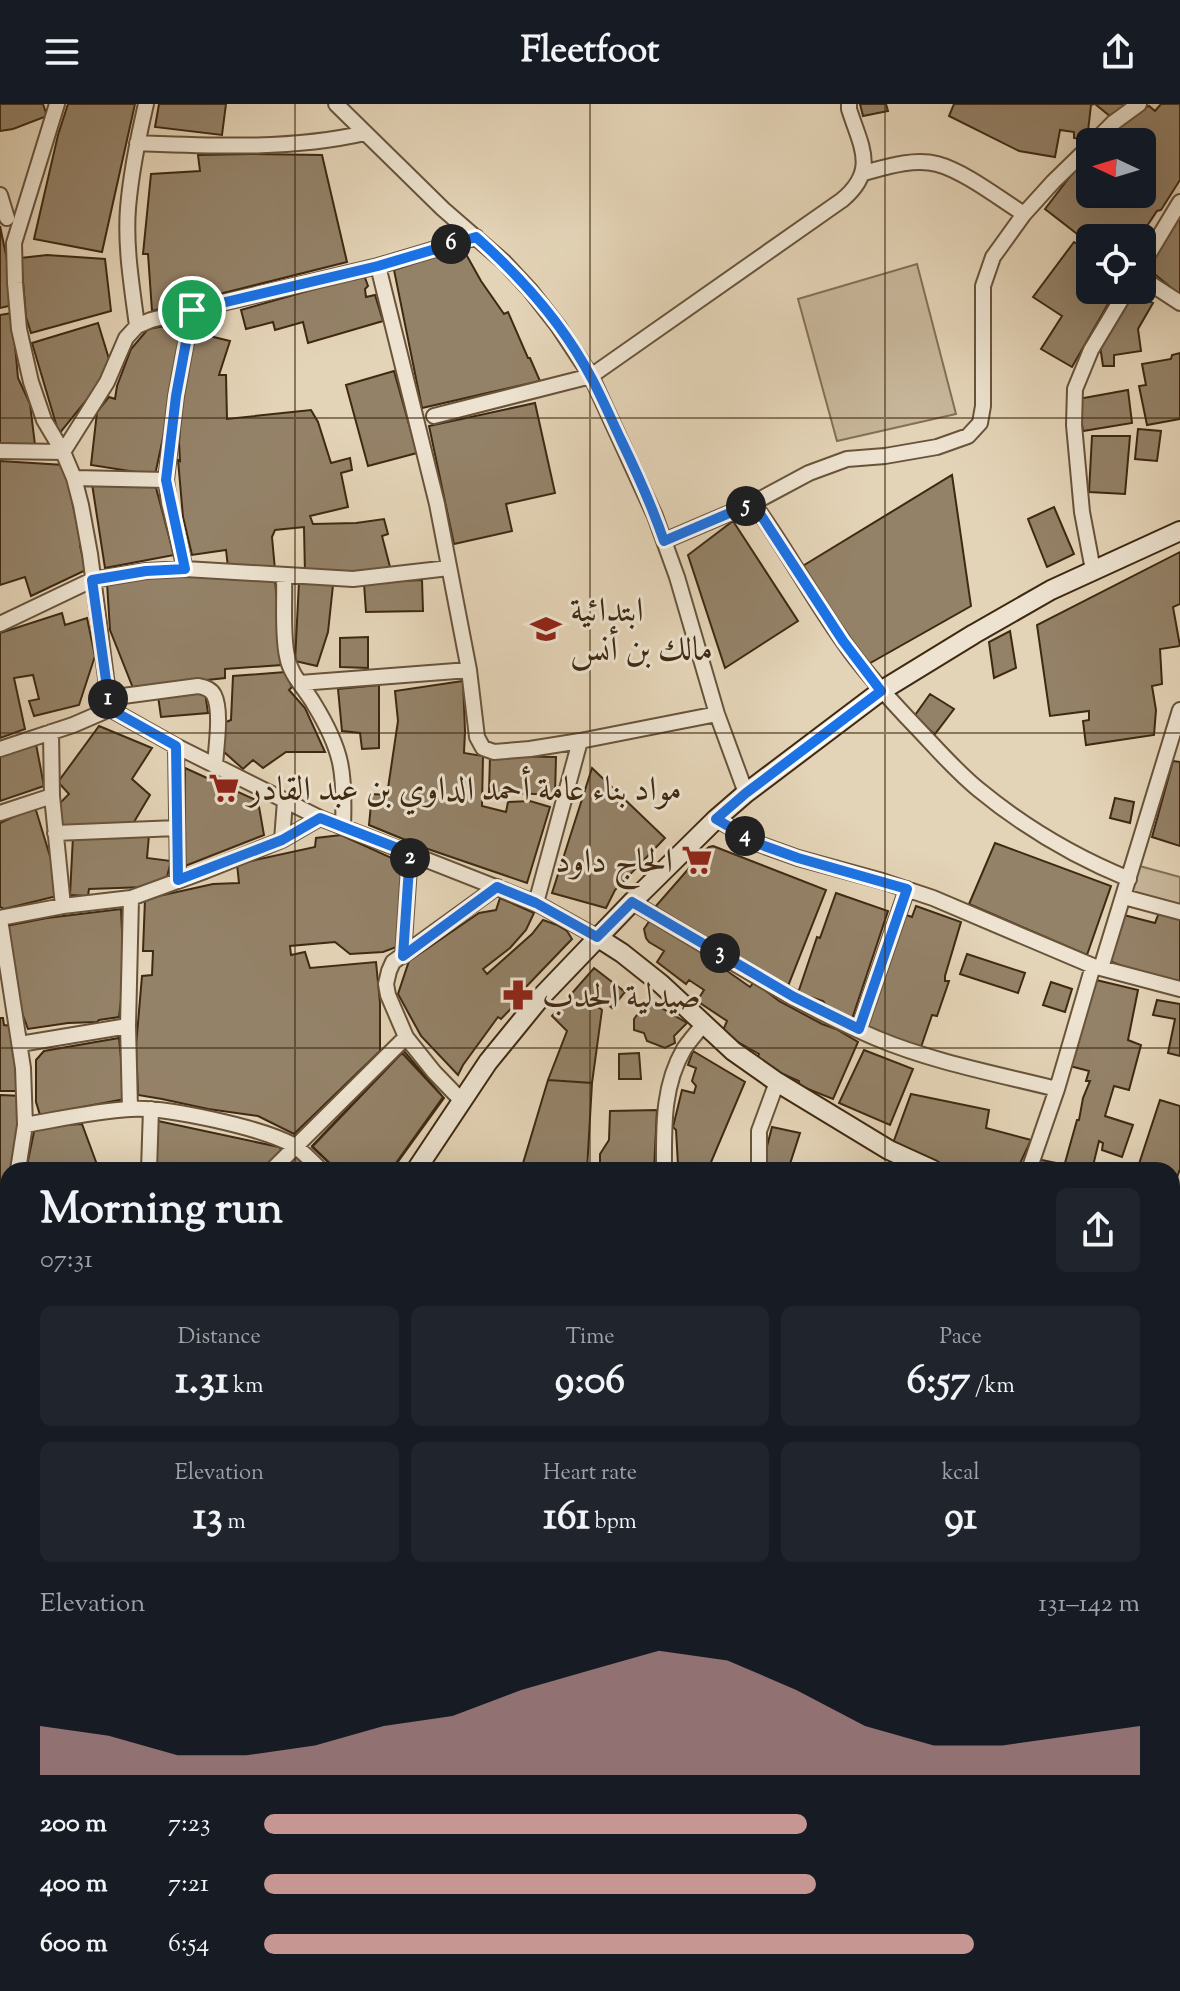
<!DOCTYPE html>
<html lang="en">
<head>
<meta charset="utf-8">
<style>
	:root { --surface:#171b24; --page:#20242c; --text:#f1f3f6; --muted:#9ea1a6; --accent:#c59692 }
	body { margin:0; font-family:"Sorts Mill Goudy",Amiri,serif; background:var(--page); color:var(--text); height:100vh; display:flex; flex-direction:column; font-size:30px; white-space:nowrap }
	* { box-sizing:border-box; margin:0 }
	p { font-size:26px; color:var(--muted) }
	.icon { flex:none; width:44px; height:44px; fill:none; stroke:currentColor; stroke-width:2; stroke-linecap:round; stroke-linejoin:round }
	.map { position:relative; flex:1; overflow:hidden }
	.sheet { position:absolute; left:0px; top:1058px; width:1180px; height:830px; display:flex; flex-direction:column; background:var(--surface); border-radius:24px 24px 0 0; box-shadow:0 8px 32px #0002 }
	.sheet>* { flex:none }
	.needle { width:52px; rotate:274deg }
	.controls { position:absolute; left:1076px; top:24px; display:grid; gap:16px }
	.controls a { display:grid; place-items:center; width:80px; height:80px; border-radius:12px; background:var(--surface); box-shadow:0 8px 32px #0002; font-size:40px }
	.pin { position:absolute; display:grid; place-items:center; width:68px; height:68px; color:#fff; margin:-34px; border:4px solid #fff; border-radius:50%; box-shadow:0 2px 8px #0007 }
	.km { position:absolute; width:40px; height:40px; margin:-20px; border-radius:50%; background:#222; color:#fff; font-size:22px; line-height:40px; text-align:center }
	.round { display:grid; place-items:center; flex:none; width:84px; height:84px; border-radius:12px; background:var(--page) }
	.headline { display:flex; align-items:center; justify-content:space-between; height:136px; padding:0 40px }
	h1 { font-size:44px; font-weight:800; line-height:60px }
	.stats { display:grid; grid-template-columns:repeat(3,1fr); gap:12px; height:136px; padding:8px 40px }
	.stats div { display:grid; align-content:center; border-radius:12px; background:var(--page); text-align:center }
	.stats b { font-size:40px; font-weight:800 }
	.stats small { font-size:22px; font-weight:400 }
	.stats p { font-size:22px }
	.chart { height:224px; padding:16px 40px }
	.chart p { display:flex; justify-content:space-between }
	.chart svg { width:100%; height:144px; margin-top:8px; fill:var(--accent); opacity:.7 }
	ul { padding:0 40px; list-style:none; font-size:26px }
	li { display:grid; grid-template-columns:128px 96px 1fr; align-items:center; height:60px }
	li i { height:20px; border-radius:10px; background:var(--accent) }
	header { display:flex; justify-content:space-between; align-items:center; height:104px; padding:0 40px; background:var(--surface); font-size:36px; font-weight:800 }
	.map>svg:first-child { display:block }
	.green { fill:#c8b79b; stroke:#837056; stroke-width:2 }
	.building { fill:#948268; stroke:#3e2912; stroke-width:2 }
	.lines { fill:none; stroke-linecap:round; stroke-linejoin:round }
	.street-casing { stroke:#68543b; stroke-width:18 }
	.secondary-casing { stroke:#3e2912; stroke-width:22 }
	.street { stroke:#ede3d0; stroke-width:14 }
	.secondary { stroke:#ede3d0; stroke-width:18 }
	.route-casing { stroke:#fff; stroke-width:16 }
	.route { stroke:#1a73e8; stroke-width:10 }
	.grid { fill:none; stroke:#3e2912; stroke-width:2; stroke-opacity:0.55 }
	.labels { text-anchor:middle; stroke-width:6; stroke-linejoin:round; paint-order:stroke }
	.poi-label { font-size:34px; fill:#3e2912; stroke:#ede3d0; text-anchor:start }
</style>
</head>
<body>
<header><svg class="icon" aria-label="menu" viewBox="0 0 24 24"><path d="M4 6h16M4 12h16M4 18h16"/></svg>Fleetfoot<svg class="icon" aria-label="share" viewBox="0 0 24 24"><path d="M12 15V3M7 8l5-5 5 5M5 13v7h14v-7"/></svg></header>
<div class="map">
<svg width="1180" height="1887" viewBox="0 0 1180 1887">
	<rect width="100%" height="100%" fill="#e4d4b7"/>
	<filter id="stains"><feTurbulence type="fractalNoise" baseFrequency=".0025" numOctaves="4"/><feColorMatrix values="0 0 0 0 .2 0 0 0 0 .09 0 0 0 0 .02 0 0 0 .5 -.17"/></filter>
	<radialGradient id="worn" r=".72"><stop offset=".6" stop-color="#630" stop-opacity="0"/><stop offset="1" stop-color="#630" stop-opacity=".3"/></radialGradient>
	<path class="green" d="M 917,160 L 956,310 L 837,337 L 798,195 Z
		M 1136,761 L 1180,773 L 1180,802 L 1129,789 Z
		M 732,1880 L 903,1880 L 902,1887 L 733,1887 Z
		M 959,1880 L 1060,1880 L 1058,1887 L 973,1887 Z"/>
	<path class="building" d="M 0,0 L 43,0 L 47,12 L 13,25 L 0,27 Z
		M 68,0 L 135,0 L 102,148 L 34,135 L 58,31 Z
		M 159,0 L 226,0 L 222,31 L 155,23 Z
		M 860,0 L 886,0 L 888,7 L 863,12 Z
		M 954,0 L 1094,0 L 1091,1 L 1087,36 L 1074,34 L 1074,28 L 1060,26 L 1055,53 L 1019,47 L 949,12 Z
		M 1095,0 L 1129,0 L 1111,13 Z
		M 1161,0 L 1180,0 L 1180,76 L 1161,106 L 1157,107 L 1139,134 L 1090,134 L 1090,140 L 1045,105 L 1078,62 L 1085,62 L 1090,56 L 1090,90 L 1142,90 L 1142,38 L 1104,38 L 1126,11 L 1149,2 L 1155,7 Z
		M 250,50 L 322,51 L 347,158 L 152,207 L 148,150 L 143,150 L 151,70 L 200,67 L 198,51 Z
		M 1180,111 L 1180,191 L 1146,163 Z
		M 0,122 L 10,170 L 13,201 L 0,204 Z
		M 1074,138 L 1090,149 L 1090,186 L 1116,186 L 1072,263 L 1041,245 L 1062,212 L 1033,193 Z
		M 462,143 L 481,177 L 504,210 L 508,208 L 528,254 L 530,254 L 540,277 L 422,304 L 394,166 Z
		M 47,151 L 105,155 L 111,207 L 31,229 L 26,213 L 21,154 Z
		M 364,171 L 368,182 L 365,185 L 366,193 L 375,191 L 383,217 L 308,239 L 303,218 L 275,226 L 273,218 L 246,225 L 241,206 Z
		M 1132,190 L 1153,199 L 1138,225 L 1141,247 L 1114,251 L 1114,262 L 1103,262 L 1099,235 L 1108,220 L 1115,221 Z
		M 12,209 L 18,274 L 30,300 L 35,341 L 0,339 L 0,211 Z
		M 188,218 L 155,371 L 91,361 L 97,308 L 109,293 L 115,295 L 117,282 L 131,245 L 148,225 Z
		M 98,219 L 109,255 L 102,277 L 59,330 L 32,239 Z
		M 197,229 L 230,237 L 219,271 L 226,271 L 227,315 L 311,306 L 318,318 L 331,359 L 350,354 L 352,366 L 341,369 L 348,403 L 310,412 L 313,420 L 356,419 L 384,415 L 388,430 L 382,432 L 390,463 L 369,467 L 345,467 L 305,470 L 304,423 L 275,426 L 272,433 L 275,466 L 228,463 L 226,446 L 192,451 L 183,413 L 178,356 L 180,357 L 179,339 L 182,292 L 188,260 Z
		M 1180,249 L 1180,315 L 1147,321 L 1139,282 L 1146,281 L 1142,260 L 1171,255 L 1172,251 Z
		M 394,267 L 417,349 L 368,362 L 346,281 Z
		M 1128,286 L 1132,319 L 1083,327 L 1078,295 Z
		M 535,299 L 555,389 L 506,400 L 512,427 L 454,440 L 429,322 Z
		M 1138,325 L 1161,327 L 1157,357 L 1135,355 Z
		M 1092,332 L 1130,332 L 1125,390 L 1089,388 Z
		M 0,357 L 64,361 L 78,424 L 83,438 L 80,442 L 86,466 L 31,492 L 25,473 L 0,481 Z
		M 952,371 L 971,502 L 865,562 L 801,463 Z
		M 92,380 L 155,380 L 174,451 L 105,464 Z
		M 1054,403 L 1074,450 L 1047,463 L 1028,415 Z
		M 733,417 L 798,517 L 725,564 L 688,451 Z
		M 1180,448 L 1180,500 L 1173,503 L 1180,542 L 1160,545 L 1162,580 L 1152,582 L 1156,606 L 1154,631 L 1086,641 L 1083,617 L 1089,616 L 1089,607 L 1050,612 L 1037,521 Z
		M 219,472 L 275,475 L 282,561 L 225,565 L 225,574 L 133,584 L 110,526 L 107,479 L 142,473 Z
		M 422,476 L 423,507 L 366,508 L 364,479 Z
		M 299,478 L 333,481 L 328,528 L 317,562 L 295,557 Z
		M 62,509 L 65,521 L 87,514 L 95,552 L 79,601 L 34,612 L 29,597 L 39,595 L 33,571 L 14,574 L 25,625 L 0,634 L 0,529 Z
		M 1010,527 L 1016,564 L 994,574 L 989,538 Z
		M 368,533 L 368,564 L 340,563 L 340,534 Z
		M 285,568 L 292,583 L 289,586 L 305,604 L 325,648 L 286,648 L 263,664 L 253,656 L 243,665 L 223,647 L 226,618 L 231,616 L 233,572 Z
		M 463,577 L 465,627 L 464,649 L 483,652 L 482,702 L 506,708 L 508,698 L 530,697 L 550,703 L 527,779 L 425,744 L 369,721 L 372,690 L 387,691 L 398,617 L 395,587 Z
		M 379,581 L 379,644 L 362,645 L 360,629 L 342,627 L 338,585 Z
		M 205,588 L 208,609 L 161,613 L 158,592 Z
		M 930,590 L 954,605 L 935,630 L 913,614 Z
		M 99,622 L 152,644 L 132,675 L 150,691 L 131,723 L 62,723 L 59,700 L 69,690 L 58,678 Z
		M 36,640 L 44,682 L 0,697 L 0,652 Z
		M 490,652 L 556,653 L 555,691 L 489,688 Z
		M 1173,657 L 1180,658 L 1180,742 L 1152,733 Z
		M 185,664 L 258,697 L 264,731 L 185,762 Z
		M 592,664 L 665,734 L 615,786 L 606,804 L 552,789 Z
		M 1115,694 L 1134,698 L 1130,719 L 1110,714 Z
		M 35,703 L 56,772 L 57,792 L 4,805 L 0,803 L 0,719 Z
		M 149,731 L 147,754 L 171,757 L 167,773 L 146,783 L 89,785 L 88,792 L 70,791 L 73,732 Z
		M 341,731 L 405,760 L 399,842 L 383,848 L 350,850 L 335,838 L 290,842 L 291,851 L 305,848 L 310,864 L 376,858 L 380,899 L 380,947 L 294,1030 L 258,1012 L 208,1005 L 162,995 L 138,991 L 136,942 L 142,872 L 152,871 L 153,847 L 143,847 L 145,795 L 213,780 L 239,779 L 237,760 L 315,743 L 316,734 Z
		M 995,739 L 1111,782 L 1087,851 L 969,800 Z
		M 713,742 L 826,786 L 788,882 L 664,810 L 656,802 L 704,747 L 709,743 Z
		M 836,789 L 888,807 L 852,915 L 826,901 L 823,897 L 798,889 L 817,833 L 820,834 Z
		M 500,794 L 534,809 L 526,826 L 510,844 L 483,865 L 487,870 L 532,830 L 543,816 L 557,821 L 567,827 L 572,835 L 523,886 L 525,890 L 501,915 L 498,913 L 463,961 L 458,971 L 421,932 L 398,890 L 409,857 L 479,809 L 496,806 Z
		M 916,802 L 961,818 L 945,872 L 945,877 L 949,877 L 937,912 L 932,911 L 921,943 L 865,924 L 903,810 L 912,813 Z
		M 121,805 L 124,870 L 119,913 L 99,916 L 97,918 L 68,919 L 28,925 L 22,909 L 6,822 L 47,814 Z
		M 1160,806 L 1180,811 L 1180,879 L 1139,869 L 1107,856 L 1120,810 L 1155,819 Z
		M 650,816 L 677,832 L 750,883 L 754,878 L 779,897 L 822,920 L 836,925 L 858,938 L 833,995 L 798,981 L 799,977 L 783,970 L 782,971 L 755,957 L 759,950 L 722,929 L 727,917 L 697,897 L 704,886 L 689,876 L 686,880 L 657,858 L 664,847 L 649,838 L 646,834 L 644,825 Z
		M 967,850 L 1025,869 L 1018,889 L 960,870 Z
		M 594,864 L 625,888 L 612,904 L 604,897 L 597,902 L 602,906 L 592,979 L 587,1066 L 521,1066 L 548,976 L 567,927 L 552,912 Z
		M 1092,875 L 1138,886 L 1128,936 L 1141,941 L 1129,986 L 1114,982 L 1105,1012 L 1133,1021 L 1122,1053 L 1102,1046 L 1103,1039 L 1099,1037 L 1092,1066 L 1063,1066 L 1077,1016 L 1079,1016 L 1083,994 L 1090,977 L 1086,977 L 1089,967 L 1066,961 Z
		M 1051,878 L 1072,885 L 1065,908 L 1043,901 Z
		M 648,896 L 687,919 L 674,932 L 675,939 L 665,944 L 647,937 L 644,929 L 634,926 L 634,915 Z
		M 1157,896 L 1180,900 L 1180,952 L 1168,949 L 1175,915 L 1153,911 Z
		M 0,914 L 3,914 L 4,921 L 12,922 L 18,987 L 0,987 Z
		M 119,934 L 125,995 L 40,1011 L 36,998 L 36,956 L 44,947 Z
		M 403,946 L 444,994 L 392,1066 L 337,1066 L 312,1042 Z
		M 864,946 L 913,965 L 890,1021 L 839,999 Z
		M 693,947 L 745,978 L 709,1063 L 678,1061 L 676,1026 L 673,1023 L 682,986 L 694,989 L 696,982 L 692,977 L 696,964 L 688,961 Z
		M 402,949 L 443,993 L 391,1066 L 336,1066 L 312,1043 Z
		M 639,949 L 641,975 L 619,975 L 619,950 Z
		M 548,976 L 592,979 L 587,1066 L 521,1066 Z
		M 911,990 L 989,1006 L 986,1024 L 1031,1036 L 1017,1066 L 959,1066 L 936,1061 L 892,1042 Z
		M 0,991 L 22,992 L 12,1066 L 8,1066 L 8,1099 L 0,1100 Z
		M 1160,996 L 1180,1002 L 1180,1065 L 1172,1087 L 1172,1066 L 1137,1066 Z
		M 657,1006 L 654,1066 L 600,1066 L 600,1050 L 609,1036 L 610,1007 Z
		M 158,1017 L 279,1043 L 283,1048 L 265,1066 L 155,1066 Z
		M 82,1020 L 99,1066 L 26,1066 L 35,1023 Z
		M 772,1023 L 800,1029 L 788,1066 L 768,1066 L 765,1050 Z
		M 293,1050 L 310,1066 L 278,1066 Z
		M 293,1050 L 310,1066 L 279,1066 Z
		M 1037,1055 L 1061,1060 L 1059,1066 L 1034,1066 Z
		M 1172,1159 L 1180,1162 L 1180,1221 L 1174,1218 L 1179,1201 L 1172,1199 Z
		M 8,1168 L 8,1264 L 0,1269 L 0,1169 Z
		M 1172,1227 L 1180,1230 L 1180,1265 L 1172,1266 Z
		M 1172,1280 L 1180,1281 L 1180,1369 L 1172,1368 Z
		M 0,1309 L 8,1318 L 8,1355 L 0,1347 Z
		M 0,1355 L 8,1364 L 8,1402 L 0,1394 Z
		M 306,1880 L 708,1880 L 708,1887 L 307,1887 Z"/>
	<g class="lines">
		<g class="street-casing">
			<path id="street" d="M 57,0 L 14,139 L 15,179 L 19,225 L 31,278 L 44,316 L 63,348 L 74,374 L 81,401 L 90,450 L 110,605 L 176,642 L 320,714 L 536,799 L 597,833
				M 336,0 L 443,105 L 504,158 L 530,186 L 558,222 L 591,272 L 655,412 L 677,473 L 717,610 L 746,689
				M 1094,38 L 1113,19 L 1139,0
				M 137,39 C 213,42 291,46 365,29
				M 864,69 C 886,63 914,54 937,60 C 964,67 1000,95 1024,110
				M 0,91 L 7,114
				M 1142,161 L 1180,98
				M 378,162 L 437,400 L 469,566 L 477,633 L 483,644 L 494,648 L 530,645 L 580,637 L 717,610
				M 1142,174 L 1180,199
				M 137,222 C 132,183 125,143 128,104 C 131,69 138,34 146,0
				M 434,312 L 591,272 L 842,96 C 878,66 861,43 849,5 L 849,0
				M 0,347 L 63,348 L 107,278 L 126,234 L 137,222 L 151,216 L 378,162 L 476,133
				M 74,374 L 166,376
				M 753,399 L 809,369 L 847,355 L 885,352 L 937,343 L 968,332 L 980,319 L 983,302 L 983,182 L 993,153 L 1024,110 L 1053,78 L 1090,42
				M 664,437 L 753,399 C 785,443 811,492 843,537 C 865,569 891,597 918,625 C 937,645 956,667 978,685 C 1024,723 1075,753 1129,775
				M 185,465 L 169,399 L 166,376 L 176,292 L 192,206
				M 1093,466 L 1082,408 L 1074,321 L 1075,285 L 1091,246 L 1127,186
				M 284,472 C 285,496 282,529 287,552 C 290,571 305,584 314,600 C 343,647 345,669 343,723
				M 0,520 L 92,476 L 146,467 L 185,465 L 353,475 L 449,464
				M 300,579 L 469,566
				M 108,594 L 198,582 C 205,583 211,585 214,591 C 222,607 216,643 215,662
				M 51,628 L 52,692 L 63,802
				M 176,642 L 178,776
				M 0,645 L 73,621 L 110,605
				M 0,709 L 52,692
				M 716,715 L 759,740 L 798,754 L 882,777 L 933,794 L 1093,862 L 1180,885
				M 55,729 L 177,724
				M 282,736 L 285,697
				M 1124,793 L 1180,808
				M 632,798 C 711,844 791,898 876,934 C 933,958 997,970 1057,985
				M 536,799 L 580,637
				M 0,814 L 63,802 L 131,794 L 205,767 L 282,736 L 320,714
				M 0,815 L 23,964 L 25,1021 L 18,1066
				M 403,852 L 410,749
				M 1101,864 L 1180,606
				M 859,925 L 907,785
				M 20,940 L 128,922
				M 461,996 L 434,968 L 406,933 L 388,891 L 386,880 L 389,867 L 393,858 L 497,783
				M 130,1005 L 128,922 L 131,794
				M 25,1021 C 60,1015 95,1007 130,1005 C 165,1002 262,1024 293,1041 C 303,1047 312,1058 321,1066
				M 149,1066 L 151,1005
				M 272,1066 L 406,933
				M 664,1066 C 664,1024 662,983 684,945 C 690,936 697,928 704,920
				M 759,1066 L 759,1027 L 777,978
				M 1029,1066 L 1057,985 L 1093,862
				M 1172,1135 L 1180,1111
				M 0,1142 L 8,1109
				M 0,1161 L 8,1161
				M 1172,1269 L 1180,1271
				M 0,1284 L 8,1279
				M 0,1300 L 8,1310
				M 1172,1598 L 1180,1550
				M 1172,1668 L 1180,1669"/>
		</g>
		<g class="secondary-casing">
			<path id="secondary" d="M 597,833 L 622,849 L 661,880 L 733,947 L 777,978 L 889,1046 L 933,1066
				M 416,1066 L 488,958 L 541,893 L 632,798 L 716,715 L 746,689 L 881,587 L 974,530 L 1051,486 L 1180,427
				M 1172,1142 L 1180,1145
				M 0,1435 L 8,1443
				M 266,1880 L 268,1887"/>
		</g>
		<use href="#street" class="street"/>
		<use href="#secondary" class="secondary"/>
	</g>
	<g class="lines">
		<g class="route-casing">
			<path id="route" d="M 476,133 C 521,173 564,221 592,275 C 602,294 611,315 621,336 C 637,369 652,402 664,437 L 753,399 L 843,537 L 881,587 L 746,689 L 716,715 L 759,740 L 798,754 L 907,785 L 859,925 L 794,893 L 632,798 L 597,833 L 536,799 L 497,783 L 403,852 L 410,749 L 320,714 L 282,736 L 178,776 L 176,642 L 110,605 L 92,476 L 146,467 L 185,465 L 166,376 L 176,292 L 192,206 L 378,162 Z"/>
		</g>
		<use href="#route" class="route"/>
	</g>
	<path class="grid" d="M 295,0 L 295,1066M 590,0 L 590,1066M 885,0 L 885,1066M 0,314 L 1180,314M 0,629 L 1180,629M 0,944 L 1180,944M 0,1258 L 8,1258M 1172,1258 L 1180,1258M 0,1572 L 8,1572M 1172,1572 L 1180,1572M 295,1880 L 295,1887M 590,1880 L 590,1887M 885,1880 L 885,1887"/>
	<defs>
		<g id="school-bare" transform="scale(2.4)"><path d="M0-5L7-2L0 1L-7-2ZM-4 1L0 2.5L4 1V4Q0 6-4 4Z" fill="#8f2418" stroke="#ede3d0" stroke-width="2.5" paint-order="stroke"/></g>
		<g id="supermarket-bare" transform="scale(2.4)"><path d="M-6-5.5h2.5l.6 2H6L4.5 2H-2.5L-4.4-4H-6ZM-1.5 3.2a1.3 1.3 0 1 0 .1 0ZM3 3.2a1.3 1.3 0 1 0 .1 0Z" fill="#8f2418" stroke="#ede3d0" stroke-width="2.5" paint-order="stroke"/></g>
		<g id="pharmacy-bare" transform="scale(2.4)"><path d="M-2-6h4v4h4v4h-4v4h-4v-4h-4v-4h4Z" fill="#8f2418" stroke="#ede3d0" stroke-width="2.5" paint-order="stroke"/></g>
	</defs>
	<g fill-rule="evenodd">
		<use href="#school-bare" x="546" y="525"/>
		<use href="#supermarket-bare" x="224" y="684"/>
		<use href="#supermarket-bare" x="697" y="756"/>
		<use href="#pharmacy-bare" x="518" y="891"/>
	</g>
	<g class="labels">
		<g class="poi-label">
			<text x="570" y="517">ابتدائية<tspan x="570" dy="39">مالك بن أنس</tspan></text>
			<text x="248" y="696">مواد بناء عامة أحمد الداوي بن عبد القادر</text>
			<text x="673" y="768" text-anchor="end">الحاج داود</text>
			<text x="542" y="903">صيدلية الحدب</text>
		</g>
	</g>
	<rect width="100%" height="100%" filter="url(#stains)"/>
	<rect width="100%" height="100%" fill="url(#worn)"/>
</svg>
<div class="controls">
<a><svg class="needle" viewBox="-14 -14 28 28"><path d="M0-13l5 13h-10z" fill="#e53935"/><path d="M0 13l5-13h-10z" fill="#9ea1a6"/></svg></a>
<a><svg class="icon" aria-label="locate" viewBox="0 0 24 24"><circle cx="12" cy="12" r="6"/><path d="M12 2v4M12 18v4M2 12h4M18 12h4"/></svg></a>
</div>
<div class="pin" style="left:192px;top:206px;background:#1e9e55"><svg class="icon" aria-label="arrive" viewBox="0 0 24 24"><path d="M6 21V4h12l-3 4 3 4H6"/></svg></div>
<b class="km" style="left:108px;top:595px">1</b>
<b class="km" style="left:410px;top:754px">2</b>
<b class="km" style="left:720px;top:849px">3</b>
<b class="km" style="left:745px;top:732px">4</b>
<b class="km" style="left:746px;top:402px">5</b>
<b class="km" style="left:451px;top:140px">6</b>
<section class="sheet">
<div class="headline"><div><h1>Morning run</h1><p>07:31</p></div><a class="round"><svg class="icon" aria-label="share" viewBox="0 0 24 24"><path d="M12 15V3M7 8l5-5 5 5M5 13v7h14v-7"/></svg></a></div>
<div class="stats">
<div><p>Distance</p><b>1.31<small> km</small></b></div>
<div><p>Time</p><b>9:06</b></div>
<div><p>Pace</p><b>6:57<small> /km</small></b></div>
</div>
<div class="stats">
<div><p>Elevation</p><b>13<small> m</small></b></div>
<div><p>Heart rate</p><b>161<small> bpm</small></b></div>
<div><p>kcal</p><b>91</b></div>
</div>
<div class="chart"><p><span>Elevation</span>131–142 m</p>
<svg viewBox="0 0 160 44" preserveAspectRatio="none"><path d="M0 44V29L10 32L20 38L30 38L40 35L50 29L60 26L70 18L80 12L90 6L100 9L110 18L120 29L130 35L140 35L150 32L160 29V44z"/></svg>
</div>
<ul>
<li><b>200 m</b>7:23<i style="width:62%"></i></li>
<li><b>400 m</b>7:21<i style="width:63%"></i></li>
<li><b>600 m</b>6:54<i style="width:81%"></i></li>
</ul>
</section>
</div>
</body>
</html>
